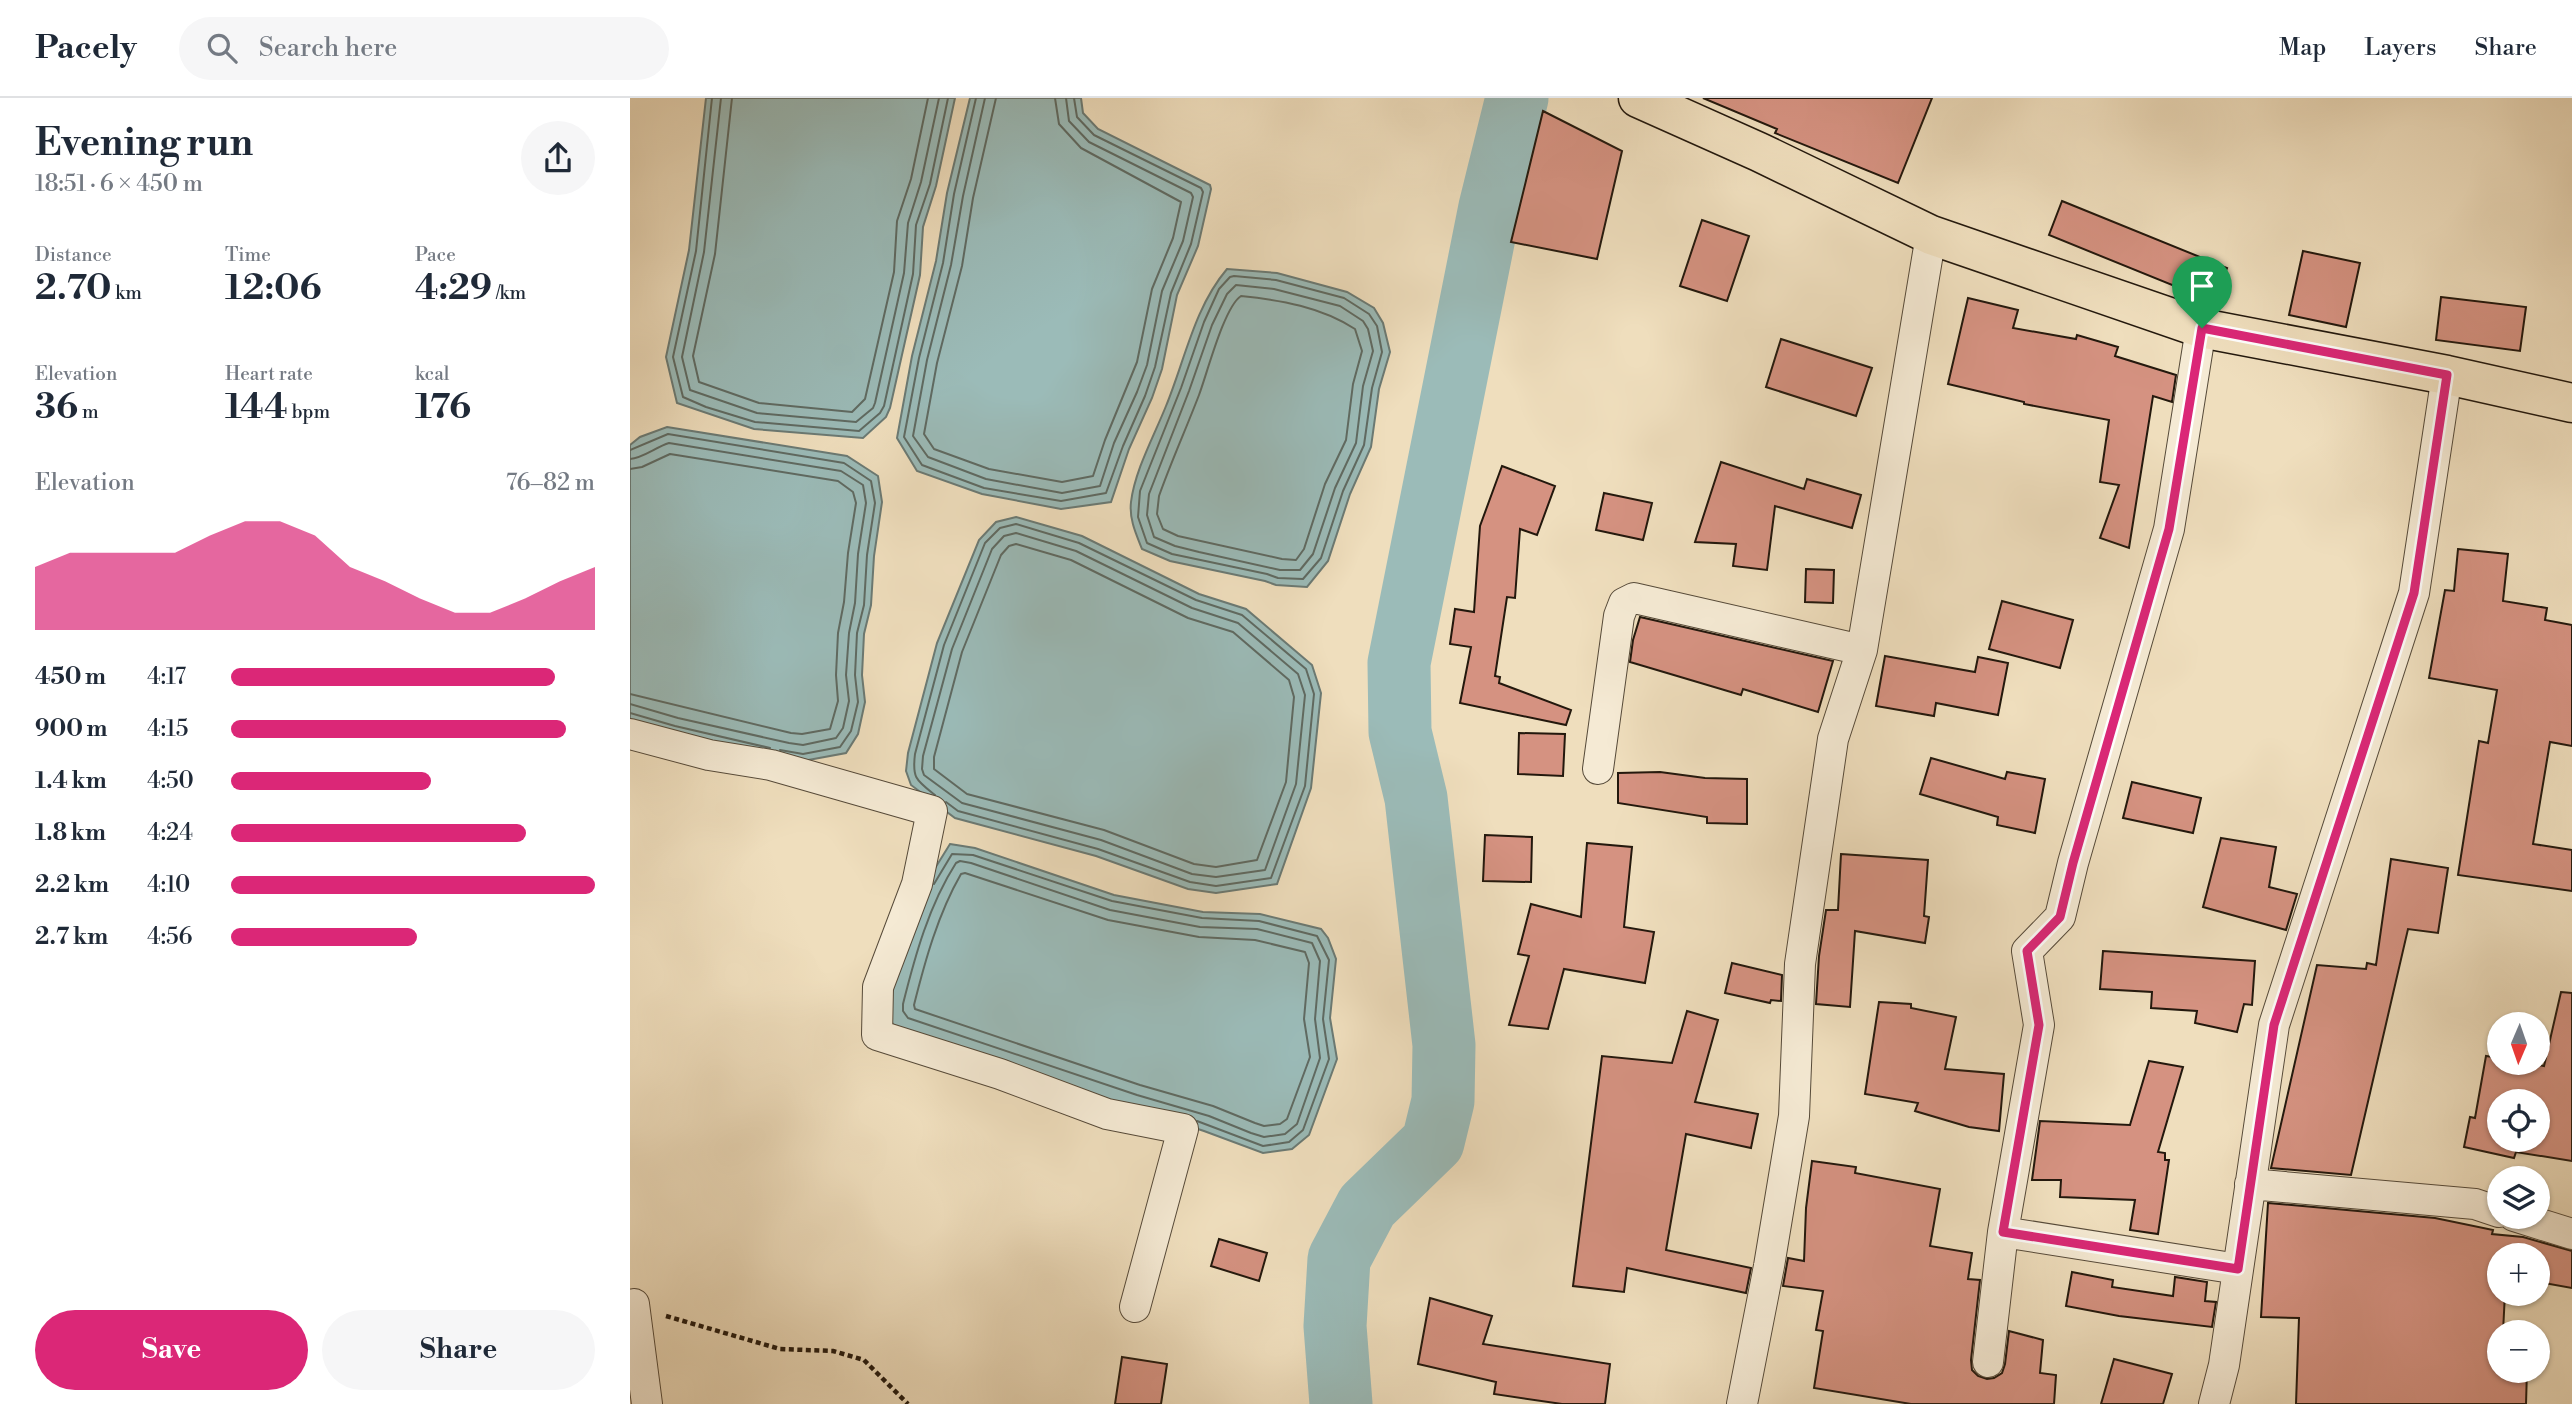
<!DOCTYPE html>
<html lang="en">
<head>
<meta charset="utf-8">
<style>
	:root { --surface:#fff; --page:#f6f6f7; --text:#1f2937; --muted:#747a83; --line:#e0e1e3; --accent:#db2777 }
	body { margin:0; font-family:"Libre Bodoni",serif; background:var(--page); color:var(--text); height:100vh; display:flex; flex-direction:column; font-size:26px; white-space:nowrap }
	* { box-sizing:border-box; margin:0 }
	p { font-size:23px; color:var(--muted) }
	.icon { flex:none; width:38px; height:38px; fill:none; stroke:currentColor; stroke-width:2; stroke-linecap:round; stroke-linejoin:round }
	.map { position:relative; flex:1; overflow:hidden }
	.sheet { display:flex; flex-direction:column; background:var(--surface); width:630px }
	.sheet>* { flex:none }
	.needle { width:46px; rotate:182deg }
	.tools { position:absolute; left:1857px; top:914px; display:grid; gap:14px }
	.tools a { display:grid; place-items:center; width:63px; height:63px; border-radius:50%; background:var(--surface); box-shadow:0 2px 5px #0004; font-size:35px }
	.pin { position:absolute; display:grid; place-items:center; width:60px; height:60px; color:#fff; margin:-72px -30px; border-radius:50% 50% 50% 0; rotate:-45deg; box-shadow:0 0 7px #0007 }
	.pin .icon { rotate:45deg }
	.round { display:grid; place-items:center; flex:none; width:74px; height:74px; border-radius:37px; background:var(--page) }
	.headline { display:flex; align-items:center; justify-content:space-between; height:119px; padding:0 35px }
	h1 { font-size:38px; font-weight:800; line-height:52px }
	.figures { display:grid; grid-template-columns:repeat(3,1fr); gap:10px; height:119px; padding:7px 35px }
	.figures div { display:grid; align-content:center }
	.figures b { font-size:35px; font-weight:800 }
	.figures small { font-size:19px; font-weight:400 }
	.figures p { font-size:19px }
	.chart { height:196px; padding:14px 35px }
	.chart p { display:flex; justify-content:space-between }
	.chart svg { width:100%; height:126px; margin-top:7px; fill:var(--accent); opacity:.7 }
	.cta { display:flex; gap:14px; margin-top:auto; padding:14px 35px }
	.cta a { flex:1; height:80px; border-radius:42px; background:var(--accent); color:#fff; font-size:28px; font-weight:800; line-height:80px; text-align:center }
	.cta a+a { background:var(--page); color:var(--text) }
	ul { padding:0 35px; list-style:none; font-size:23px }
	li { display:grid; grid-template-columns:112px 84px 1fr; align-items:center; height:52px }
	li i { height:18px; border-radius:9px; background:var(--accent) }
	header { display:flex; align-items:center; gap:42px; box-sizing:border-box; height:98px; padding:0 35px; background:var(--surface); border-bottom:2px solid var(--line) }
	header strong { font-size:33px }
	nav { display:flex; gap:38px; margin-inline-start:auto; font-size:24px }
	.search { width:490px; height:63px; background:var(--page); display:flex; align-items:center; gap:18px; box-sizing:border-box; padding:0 24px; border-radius:38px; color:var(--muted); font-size:26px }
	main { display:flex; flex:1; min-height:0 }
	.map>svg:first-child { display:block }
	.water { fill:#9bbbb8; stroke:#6b7a74; stroke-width:2 }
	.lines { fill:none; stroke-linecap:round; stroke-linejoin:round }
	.shore { stroke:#5f6a62; stroke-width:2 }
	.river { stroke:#9bbbb8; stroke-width:63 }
	.building { fill:#d59281; stroke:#23180d; stroke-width:2; fill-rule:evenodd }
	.street-casing { stroke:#564a39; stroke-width:32 }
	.primary-casing { stroke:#23180d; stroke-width:41 }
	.path { stroke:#23180d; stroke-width:4.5; stroke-dasharray:5 3.5; stroke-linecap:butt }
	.street { stroke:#f5ead4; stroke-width:30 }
	.primary { stroke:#efdebd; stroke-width:38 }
	.route-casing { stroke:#fff; stroke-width:14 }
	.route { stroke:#db2777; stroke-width:9 }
</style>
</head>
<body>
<header>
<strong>Pacely</strong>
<div class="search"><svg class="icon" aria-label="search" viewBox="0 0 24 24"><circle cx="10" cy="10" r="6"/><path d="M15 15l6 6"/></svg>Search here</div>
<nav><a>Map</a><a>Layers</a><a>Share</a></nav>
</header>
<main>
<section class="sheet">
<div class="headline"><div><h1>Evening run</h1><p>18:51 · 6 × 450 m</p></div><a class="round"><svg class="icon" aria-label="share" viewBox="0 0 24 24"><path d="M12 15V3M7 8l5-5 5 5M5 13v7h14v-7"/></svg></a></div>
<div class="figures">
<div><p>Distance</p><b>2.70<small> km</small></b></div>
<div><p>Time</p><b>12:06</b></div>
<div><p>Pace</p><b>4:29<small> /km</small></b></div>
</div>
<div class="figures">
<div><p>Elevation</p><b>36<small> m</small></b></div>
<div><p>Heart rate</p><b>144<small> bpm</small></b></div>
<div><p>kcal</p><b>176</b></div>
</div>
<div class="chart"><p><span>Elevation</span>76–82 m</p>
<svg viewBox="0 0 160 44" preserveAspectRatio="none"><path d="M0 44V22L10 17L20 17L30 17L40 17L50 11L60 6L70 6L80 11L90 22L100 27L110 33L120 38L130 38L140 33L150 27L160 22V44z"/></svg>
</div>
<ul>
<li><b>450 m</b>4:17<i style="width:89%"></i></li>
<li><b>900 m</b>4:15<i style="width:92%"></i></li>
<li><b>1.4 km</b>4:50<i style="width:55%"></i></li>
<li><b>1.8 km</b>4:24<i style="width:81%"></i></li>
<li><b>2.2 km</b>4:10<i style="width:100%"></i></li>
<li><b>2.7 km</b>4:56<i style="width:51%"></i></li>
</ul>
<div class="cta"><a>Save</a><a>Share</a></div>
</section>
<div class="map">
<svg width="1942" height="1306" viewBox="0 0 1942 1306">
	<rect width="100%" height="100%" fill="#efdebd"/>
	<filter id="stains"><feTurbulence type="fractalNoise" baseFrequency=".00286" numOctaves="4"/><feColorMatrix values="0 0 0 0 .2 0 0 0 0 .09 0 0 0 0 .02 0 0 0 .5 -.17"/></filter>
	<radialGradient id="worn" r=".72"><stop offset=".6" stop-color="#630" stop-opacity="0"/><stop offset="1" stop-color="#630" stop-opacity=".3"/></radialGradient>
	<path class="water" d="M 76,0 L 325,0 L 306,88 L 293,129 L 290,177 L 260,310 L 256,319 L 233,340 L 124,331 L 47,305 L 36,259 L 59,152 Z
		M 340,0 L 451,0 L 453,15 L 468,31 L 580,87 L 581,91 L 568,148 L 547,197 L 532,271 L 522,300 L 499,351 L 481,404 L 431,411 L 352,396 L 287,373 L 267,340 L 282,258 L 306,163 L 317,95 Z
		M 597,171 L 647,175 L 717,194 L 744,210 L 753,225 L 760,254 L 749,291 L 741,349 L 720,396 L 698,463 L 677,489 L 646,487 L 635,483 L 540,463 L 512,451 C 506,436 499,421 501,404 C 505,372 524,338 536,308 C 555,262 564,210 597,171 Z
		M 37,329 L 217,358 L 248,378 L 252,404 L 244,458 L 241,507 L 234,536 L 232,577 L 235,604 L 228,636 L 216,655 L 173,663 L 43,635 L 0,621 L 0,347 L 10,339 Z
		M 386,419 L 452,438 L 569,496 L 616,511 L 682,567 L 691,595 L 681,690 L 647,786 L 586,795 L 558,791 L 466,758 L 325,720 L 281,687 L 276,673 L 278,655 L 307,545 L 349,442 L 366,424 Z
		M 320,746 L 345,750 L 484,797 L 573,814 L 630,816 L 691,831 L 698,840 L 706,861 L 700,920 L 707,961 L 679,1037 L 662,1051 L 633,1055 L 574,1033 L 269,934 L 257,918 L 257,904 L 294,788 Z"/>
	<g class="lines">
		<path class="shore" d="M 82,0 L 66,153 L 43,259 L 53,299 L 76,309 L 125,324 L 229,333 L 250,315 L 254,308 L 283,176 L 286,127 L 300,86 L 318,0
			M 91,0 L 74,154 L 52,259 L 60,292 L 127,315 L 226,324 L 243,310 L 245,305 L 274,175 L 278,125 L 291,84 L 309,0
			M 102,0 L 85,156 L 63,258 L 69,284 L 129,305 L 222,314 L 235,301 L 264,174 L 267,123 L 281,81 L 298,0
			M 346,0 L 324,96 L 313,165 L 289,260 L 274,339 L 292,367 L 354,390 L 431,403 L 476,395 L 493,348 L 515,298 L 525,269 L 541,195 L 561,146 L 573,94 L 571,90 L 464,37 L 447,19 L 444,0
			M 355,0 L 333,98 L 321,167 L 297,262 L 283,338 L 298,359 L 356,381 L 432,395 L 470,388 L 484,345 L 507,294 L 517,267 L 532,193 L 553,143 L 563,99 L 561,95 L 459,44 L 439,23 L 436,0
			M 366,0 L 343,100 L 332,168 L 307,265 L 294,336 L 304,351 L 359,371 L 432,384 L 463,378 L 475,342 L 507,264 L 522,191 L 543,140 L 551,104 L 451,50 L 429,26 L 425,0
			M 604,178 L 646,182 L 714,200 L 739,216 L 747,228 L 752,254 L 742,290 L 734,347 L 713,393 L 691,460 L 673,481 L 648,480 L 637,476 L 542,456 L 517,445 L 508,419 L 510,393 L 551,290 L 574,224 L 589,191 L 600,179 Z
			M 606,187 L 644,191 L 710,208 L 733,223 L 738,231 L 743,253 L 733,288 L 726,345 L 705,390 L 683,456 L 670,472 L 650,472 L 569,454 L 545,448 L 524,439 L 517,417 L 519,396 L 559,293 L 582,227 L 597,196 Z
			M 611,198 C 651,202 691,209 725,231 L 732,253 L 723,286 L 716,342 L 695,386 L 674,451 L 666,462 L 652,461 L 548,438 L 533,431 L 527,416 L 529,398 C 541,364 556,331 569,297 C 577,276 594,209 611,198 Z
			M 0,352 L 38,336 L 214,365 L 241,383 L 245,405 L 237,457 L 234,507 L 227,535 L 225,577 L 228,604 L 221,633 L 210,649 L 173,656 L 150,652
			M 0,361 C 13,360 26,349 39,345 L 211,373 L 233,387 L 236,405 L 228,456 L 225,505 L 219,535 L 216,577 L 219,603 L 213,630 L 206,640 L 173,647 L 159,645 L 48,620 L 0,606
			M 0,371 L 12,369 L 40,356 L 208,383 L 223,394 L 226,405 L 218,455 L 214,504 L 208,535 L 206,577 L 208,603 L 200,631 L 172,636 L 161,635 L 0,596
			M 386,435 L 446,453 L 562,510 L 608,525 L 668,576 L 675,597 L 666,686 L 635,772 L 586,779 L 562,776 L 471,742 L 332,705 L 294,677 L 292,671 L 293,658 L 322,551 L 362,451 L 374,438 Z
			M 386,446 L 441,462 L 558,520 L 603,534 L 659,582 L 664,599 L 656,684 L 627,762 L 586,769 L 564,766 L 474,732 L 337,696 L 304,671 L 304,659 L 332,554 L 371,457 L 379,448 Z
			M 0,615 L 45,628 L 140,650
			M 305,697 C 286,682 282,680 285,656 L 314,547 L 355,445 L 370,430 L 386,426 L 449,445 L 566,502 L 612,517 L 676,571 L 684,596 L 675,688 L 641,780 L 586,788 L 560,784 L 468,751 L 328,713 L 316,704
			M 330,763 L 341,765 L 480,812 L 570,829 L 627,831 L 682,845 L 690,863 L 685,921 L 690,960 L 667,1026 L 655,1036 L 634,1039 L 621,1035 L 579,1018 L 507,997 L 278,920 L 273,913 L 273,906 C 285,858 299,807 326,765 Z
			M 335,775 L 478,822 L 569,839 L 625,842 L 675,854 L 679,865 L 674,921 L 680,959 L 657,1021 L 650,1026 L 634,1028 L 625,1025 L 583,1008 L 510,987 L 285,911 L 284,907 C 295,863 308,816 331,776 Z
			M 304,786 L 322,756 L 343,757 L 482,803 L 572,820 L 629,823 L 687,838 L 699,862 L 693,921 L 699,961 L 673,1032 L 659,1044 L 633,1048 L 567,1023"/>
		<path class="river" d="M 711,1306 L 705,1228 L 709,1161 L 737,1108 L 803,1044 L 813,1003 L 814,947 L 786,700 L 770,634 L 769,565 L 860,109 L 887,0"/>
	</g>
	<path class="building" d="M 1073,0 L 1302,0 L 1268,85 L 1145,35 L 1147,31 Z
		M 913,13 L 992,53 L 967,161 L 881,144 Z
		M 1432,103 L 1597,170 L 1584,204 L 1419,137 Z
		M 1072,122 L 1119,138 L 1097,203 L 1050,188 Z
		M 1673,153 L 1730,165 L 1716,229 L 1659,217 Z
		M 1811,199 L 1896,209 L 1890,253 L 1806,242 Z
		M 1338,200 L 1388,212 L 1383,230 L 1446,241 L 1447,237 L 1488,249 L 1485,258 L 1546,277 L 1542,304 L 1523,298 L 1499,450 L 1470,440 L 1489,387 L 1470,384 L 1479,322 L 1394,306 L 1394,304 L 1318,286 Z
		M 1151,241 L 1242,270 L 1226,318 L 1136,289 Z
		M 1091,364 L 1174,391 L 1177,381 L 1231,397 L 1222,430 L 1145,408 L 1137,472 L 1103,468 L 1106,446 L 1065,444 Z
		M 872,368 L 925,388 L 907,437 L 890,431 L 885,500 L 877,499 L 865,578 L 870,579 L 869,585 L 941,612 L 936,627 L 830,605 L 841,549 L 820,546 L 825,511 L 844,514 L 850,428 Z
		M 974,395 L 1022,405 L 1013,442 L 966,432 Z
		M 1828,451 L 1878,456 L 1873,503 L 1917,510 L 1915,522 L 1942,527 L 1942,648 L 1920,644 L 1903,746 L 1942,752 L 1942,793 L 1828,777 L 1849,643 L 1858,645 L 1867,592 L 1799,580 L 1815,492 L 1824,493 Z
		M 1176,471 L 1204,472 L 1203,505 L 1175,504 Z
		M 1372,503 L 1443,522 L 1430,570 L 1359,551 Z
		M 1010,519 L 1203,563 L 1188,614 L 1113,591 L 1111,597 L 1000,564 L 1003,542 Z
		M 1255,558 L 1345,574 L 1348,559 L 1378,565 L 1368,617 L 1306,605 L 1304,618 L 1246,608 Z
		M 889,635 L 935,636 L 933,678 L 888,676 Z
		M 1301,660 L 1375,681 L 1377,674 L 1415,681 L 1405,735 L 1367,727 L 1368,719 L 1290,696 Z
		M 1030,674 L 1075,680 L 1117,681 L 1117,726 L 1077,725 L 1077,719 L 988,705 L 988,675 Z
		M 1502,684 L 1571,700 L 1563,735 L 1493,720 Z
		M 855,737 L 902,739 L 901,784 L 853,783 Z
		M 1591,740 L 1646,749 L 1639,789 L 1667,796 L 1656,832 L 1573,809 Z
		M 957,745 L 1002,749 L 994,829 L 1024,834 L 1015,885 L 934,871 L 918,931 L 879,927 L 899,858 L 888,856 L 901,806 L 951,819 Z
		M 1211,756 L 1298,762 L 1294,818 L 1299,819 L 1295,845 L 1225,833 L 1220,909 L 1186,906 L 1189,858 L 1196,812 L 1208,812 Z
		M 1761,761 L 1818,770 L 1808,835 L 1778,831 L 1721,1077 L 1641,1070 L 1687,867 L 1736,871 L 1737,865 L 1746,867 Z
		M 1473,853 L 1625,863 L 1622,907 L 1614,906 L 1607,934 L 1565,925 L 1567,913 L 1521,910 L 1522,894 L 1470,891 Z
		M 1102,865 L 1152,877 L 1151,903 L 1141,902 L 1140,905 L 1095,895 Z
		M 1931,894 L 1942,895 L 1942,1063 L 1886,1054 L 1884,1060 L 1834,1049 L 1840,1019 L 1845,1020 L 1856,958 L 1869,960 L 1869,964 L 1893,964 L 1914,968 ZM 1869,1003 L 1908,1003 L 1908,1041 L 1869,1041 Z
		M 1249,904 L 1281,906 L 1281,910 L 1326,919 L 1315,971 L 1374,976 L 1369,1033 L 1339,1029 L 1285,1013 L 1288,1005 L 1235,996 Z
		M 1057,913 L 1088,922 L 1065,1004 L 1128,1016 L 1121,1050 L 1056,1036 L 1036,1152 L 1121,1170 L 1116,1195 L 997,1170 L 994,1194 L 943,1188 L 972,958 L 1042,965 Z
		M 1519,963 L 1553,969 L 1528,1054 L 1535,1055 L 1535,1062 L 1539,1062 L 1528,1136 L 1500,1132 L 1505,1102 L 1430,1099 L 1431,1082 L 1402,1082 L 1410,1023 L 1500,1027 Z
		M 1182,1063 L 1226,1069 L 1225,1075 L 1310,1091 L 1300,1148 L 1342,1155 L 1338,1181 L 1350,1182 L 1341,1262 L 1342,1272 L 1348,1278 L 1357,1281 L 1364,1280 L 1372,1275 L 1375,1266 L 1379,1233 L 1413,1242 L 1410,1275 L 1426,1277 L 1424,1306 L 1281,1306 L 1184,1290 L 1193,1233 L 1186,1232 L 1193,1193 L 1153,1188 L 1158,1160 L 1174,1163 L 1176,1110 Z
		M 1638,1105 L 1805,1120 L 1863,1132 L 1862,1136 L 1893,1139 L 1942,1153 L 1942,1190 L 1908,1184 L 1908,1157 L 1869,1157 L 1869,1195 L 1875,1195 L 1873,1234 L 1869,1234 L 1869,1272 L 1897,1272 L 1896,1306 L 1666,1306 L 1669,1220 L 1631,1219 Z
		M 589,1141 L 637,1155 L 629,1183 L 581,1168 Z
		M 1442,1174 L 1483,1182 L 1482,1189 L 1543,1198 L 1545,1179 L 1577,1184 L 1575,1203 L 1586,1204 L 1582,1229 L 1489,1218 L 1436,1208 Z
		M 800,1200 L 862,1218 L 853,1246 L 980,1266 L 975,1306 L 932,1306 L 864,1296 L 866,1284 L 788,1266 Z
		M 492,1259 L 537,1266 L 531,1306 L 485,1306 Z
		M 1484,1261 L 1542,1276 L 1533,1306 L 1471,1306 Z"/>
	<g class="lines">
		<g class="street-casing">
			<path id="street" d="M 1571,230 L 1539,431 L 1443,765 L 1430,819 L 1397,853 L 1409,927 L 1373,1134 L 1608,1171
				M 0,636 L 79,657 L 141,667 L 302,713 L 287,786 L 248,889 L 247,937 L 370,976 L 477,1016 L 553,1031 L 505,1209
				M 968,671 L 989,518 L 994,505 L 1004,500 L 1232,552
				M 1620,1086 L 1845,1106 L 1869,1114
				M 1884,1118 L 1942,1136
				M 4,1206 L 17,1306
				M 1358,1264 L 1373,1134
				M 1112,1306 L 1139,1168 L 1164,1018 L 1170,866 L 1203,641 L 1232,552 L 1301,137
				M 1584,1306 L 1594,1267 L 1644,927 L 1784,495 L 1817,277"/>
		</g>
		<g class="primary-casing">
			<path id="primary" d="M 1008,0 L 1129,54 L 1301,137 L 1571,230 L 1817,277 L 1942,305"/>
		</g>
		<path class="path" d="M 36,1218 L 150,1251 L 203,1253 L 234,1262 L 278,1306"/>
		<use href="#street" class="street"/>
		<use href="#primary" class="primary"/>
	</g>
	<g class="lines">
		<g class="route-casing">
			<path id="route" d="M 1572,230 L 1817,277 L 1784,495 L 1644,927 L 1608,1171 L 1373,1134 L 1409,927 L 1397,853 L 1430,819 L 1443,765 L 1539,431 Z"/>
		</g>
		<use href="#route" class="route"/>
	</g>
	<rect width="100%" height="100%" filter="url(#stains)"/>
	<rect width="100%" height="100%" fill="url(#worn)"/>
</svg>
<div class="tools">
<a><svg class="needle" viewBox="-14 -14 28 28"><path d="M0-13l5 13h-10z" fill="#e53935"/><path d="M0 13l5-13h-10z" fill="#747a83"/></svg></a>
<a><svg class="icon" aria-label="locate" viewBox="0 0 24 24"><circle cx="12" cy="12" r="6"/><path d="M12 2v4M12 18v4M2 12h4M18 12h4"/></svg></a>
<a><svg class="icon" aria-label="layers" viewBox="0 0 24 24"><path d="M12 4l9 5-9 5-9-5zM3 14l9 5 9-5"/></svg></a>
<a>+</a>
<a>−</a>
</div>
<div class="pin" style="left:1572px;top:230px;background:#1e9e55"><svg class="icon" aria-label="arrive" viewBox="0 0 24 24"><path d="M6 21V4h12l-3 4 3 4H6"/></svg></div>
</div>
</main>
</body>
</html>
